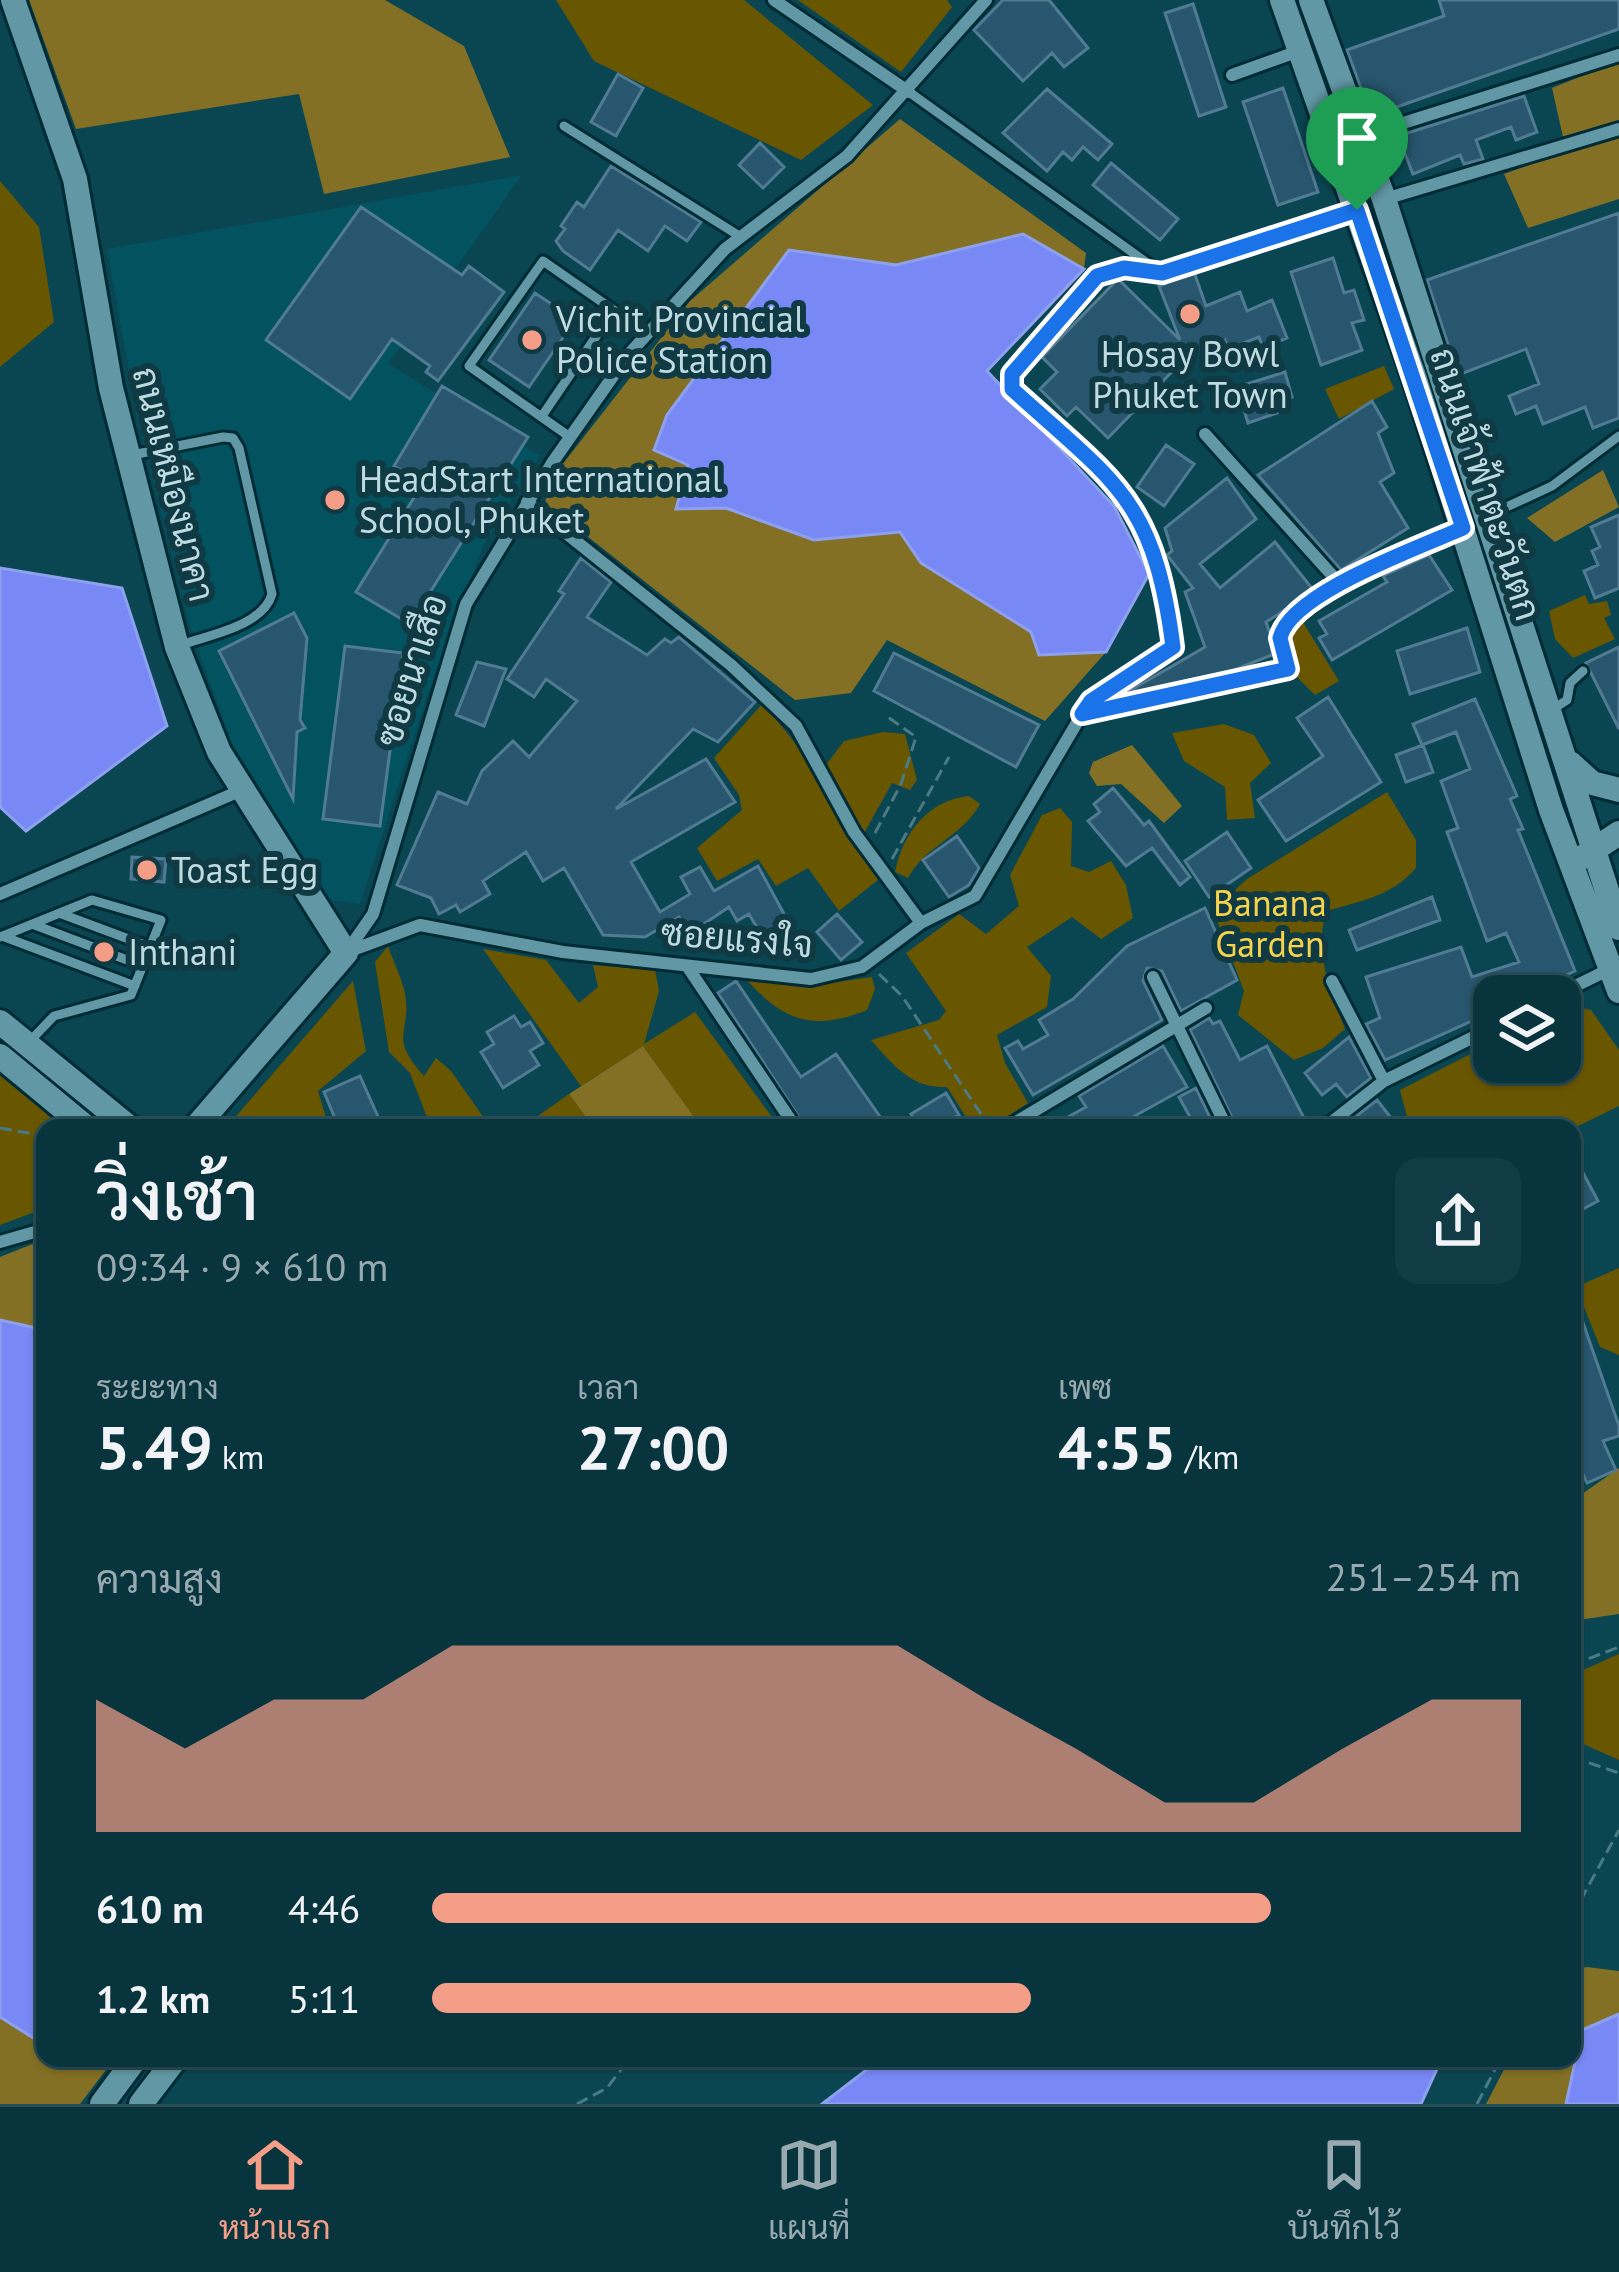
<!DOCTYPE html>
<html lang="th">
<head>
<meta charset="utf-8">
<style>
	:root { --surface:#08343e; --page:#113c45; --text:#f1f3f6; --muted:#98aab0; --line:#294f58; --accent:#f49e88 }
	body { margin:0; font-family:"PT Sans",Sarabun,sans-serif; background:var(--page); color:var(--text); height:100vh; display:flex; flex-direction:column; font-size:45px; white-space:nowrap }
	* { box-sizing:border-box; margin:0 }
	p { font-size:39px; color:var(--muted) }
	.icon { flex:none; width:66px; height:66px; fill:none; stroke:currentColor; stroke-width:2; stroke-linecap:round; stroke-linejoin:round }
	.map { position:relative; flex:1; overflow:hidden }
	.details { position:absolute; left:36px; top:1119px; width:1545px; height:948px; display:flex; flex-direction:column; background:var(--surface); border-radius:24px; box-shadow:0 3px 9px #0004,0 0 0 3px var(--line) }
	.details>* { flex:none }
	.fabs { position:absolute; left:1473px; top:975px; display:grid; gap:24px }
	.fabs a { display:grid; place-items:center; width:108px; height:108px; border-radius:24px; background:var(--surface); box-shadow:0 3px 9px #0004,0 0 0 3px var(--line); font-size:60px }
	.pin { position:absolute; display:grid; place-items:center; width:102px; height:102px; color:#fff; margin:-123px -51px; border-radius:50% 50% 50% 0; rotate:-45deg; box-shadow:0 0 12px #0007 }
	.pin .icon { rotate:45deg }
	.round { display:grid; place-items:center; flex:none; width:126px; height:126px; border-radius:24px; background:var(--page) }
	.summary { display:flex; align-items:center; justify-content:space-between; height:204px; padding:0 60px }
	h1 { font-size:66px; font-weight:600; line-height:90px }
	.stats { display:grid; grid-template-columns:repeat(3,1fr); gap:18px; height:204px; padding:12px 60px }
	.stats div { display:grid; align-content:center }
	.stats b { font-size:60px; font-weight:600 }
	.stats small { font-size:33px; font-weight:400 }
	.stats p { font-size:33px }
	.chart { height:336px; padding:24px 60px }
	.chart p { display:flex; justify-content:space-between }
	.chart svg { width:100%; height:216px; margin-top:12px; fill:var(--accent); opacity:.7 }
	ul { padding:0 60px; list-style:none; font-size:39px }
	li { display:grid; grid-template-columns:192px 144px 1fr; align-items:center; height:90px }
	li i { height:30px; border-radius:15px; background:var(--accent) }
	.menu { display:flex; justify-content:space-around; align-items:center; height:168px; border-top:3px solid var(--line); background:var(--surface); font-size:33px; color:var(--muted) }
	.menu a { display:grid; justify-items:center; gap:6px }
	.menu .on { color:var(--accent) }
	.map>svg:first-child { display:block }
	.built { fill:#035260 }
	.green { fill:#695600 }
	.forest { fill:#837024 }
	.water { fill:#7888f4; stroke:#8da1ee; stroke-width:3 }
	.building { fill:#28566e; stroke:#517b93; stroke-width:3 }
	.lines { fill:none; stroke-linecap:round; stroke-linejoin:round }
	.lane-casing { stroke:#002b34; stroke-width:15 }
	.street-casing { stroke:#002b34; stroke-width:18 }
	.secondary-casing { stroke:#002b34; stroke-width:30 }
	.path { stroke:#4a7b85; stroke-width:3; stroke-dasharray:12 6; stroke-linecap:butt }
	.lane { stroke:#6298a5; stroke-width:9 }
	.street { stroke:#6298a5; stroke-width:12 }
	.secondary { stroke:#6298a5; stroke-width:24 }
	.route-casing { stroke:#fff; stroke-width:24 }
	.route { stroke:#1a73e8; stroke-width:15 }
	.poi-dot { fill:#f49e88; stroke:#103a43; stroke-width:4.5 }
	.labels { text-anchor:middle; stroke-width:12; stroke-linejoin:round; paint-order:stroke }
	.poi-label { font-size:36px; fill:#bfdae1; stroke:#103a43; text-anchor:start }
	.street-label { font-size:36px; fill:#bfdae1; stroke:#103a43 }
	.park-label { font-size:36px; fill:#f5d34c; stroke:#103a43 }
</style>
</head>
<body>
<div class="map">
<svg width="1619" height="2104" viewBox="0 0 1619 2104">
	<rect width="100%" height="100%" fill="#0a4652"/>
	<path class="built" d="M 522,175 L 388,364 L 540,456 L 484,544 L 427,696 L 360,904 L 330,900 L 232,744 L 190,627 L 138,421 L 107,249 Z"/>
	<path class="green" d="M 556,0 L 744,0 L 873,105 L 801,160 L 594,61 Z
		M 798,0 L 947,0 L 952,7 L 901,72 Z
		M 0,181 L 39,227 L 54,322 L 0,367 Z
		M 1384,366 L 1394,389 L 1339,419 L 1325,389 Z
		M 1585,595 L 1589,604 L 1607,601 L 1611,615 L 1604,618 L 1615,639 L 1573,658 L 1555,639 L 1549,611 Z
		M 1301,619 L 1339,681 L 1315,695 L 1293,673 L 1283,639 Z
		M 763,703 L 799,748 L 879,879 L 839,911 L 808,868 L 776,886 L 758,859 L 717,881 L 697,848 L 742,810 L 739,795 L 714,758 Z
		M 1224,724 L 1254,735 L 1271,763 L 1250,783 L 1255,818 L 1227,820 L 1225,787 L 1184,761 L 1172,733 Z
		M 883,732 L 905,734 L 917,780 L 910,790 L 892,783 L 863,835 L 826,765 L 844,741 Z
		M 1387,792 L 1416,840 L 1416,868 C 1392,896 1361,901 1326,911 C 1314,954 1330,989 1345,1029 L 1323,1048 L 1294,1060 L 1238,1015 L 1244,991 L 1213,910 L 1247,879 Z
		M 969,796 L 980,804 C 963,836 925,846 908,878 L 895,872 C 903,832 929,800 969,796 Z
		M 1060,808 L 1072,822 L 1071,866 L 1089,872 L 1111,861 L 1126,885 L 1133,918 L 1101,939 L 1072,917 L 1027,947 L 1051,976 L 1047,1007 L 997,1035 L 1005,1063 L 1028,1103 L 989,1128 L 973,1128 L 947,1087 C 912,1089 893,1065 871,1040 L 939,1020 L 946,1011 L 906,953 L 959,914 L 986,934 L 1019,906 L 1010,875 L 1042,815 Z
		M 388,946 C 393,961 402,978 405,994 C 412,1034 387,1035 424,1076 L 436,1058 L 451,1071 L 491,1128 L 431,1128 L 410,1073 L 389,1052 L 375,962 Z
		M 483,949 L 546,960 L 579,1003 L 598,987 L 593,965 L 655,970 L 659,991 L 644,1044 L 695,1012 L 780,1128 L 702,1128 L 643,1046 L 581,1086 Z
		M 872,977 L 875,989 L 867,1010 C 813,1032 783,1021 746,979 L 802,987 Z
		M 353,981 L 366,1051 L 318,1091 L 329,1128 L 226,1128 Z
		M 1566,1005 L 1591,1010 L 1619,1050 L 1619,1106 L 1572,1129 L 1403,1128 L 1408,1121 L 1400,1090 L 1494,1042 L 1494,1062 L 1560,1062 L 1560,1008 Z
		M 0,1066 L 70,1128 L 45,1128 L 45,1208 L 0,1225 Z
		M 569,1094 L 594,1128 L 521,1128 Z
		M 1619,1268 L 1619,1355 L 1600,1347 L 1576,1287 Z
		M 1619,1654 L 1619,1760 L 1572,1739 L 1572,1675 Z"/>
	<path class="forest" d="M 29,0 L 385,0 L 464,46 L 510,157 L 324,194 L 299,94 L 76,129 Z
		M 1619,61 L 1619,121 L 1563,137 L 1552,88 Z
		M 900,119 L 1086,253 L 1084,269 L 1023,234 L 896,265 L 789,250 L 667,415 L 655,449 L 688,464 L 677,509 L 726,508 L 814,540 L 900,531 L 921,563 L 1032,632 L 1039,655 L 1106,652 L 1045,721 L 887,640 L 851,693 L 795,700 L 545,503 L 551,479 L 690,301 Z
		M 1619,132 L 1619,199 L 1528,228 L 1504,174 Z
		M 1603,470 L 1619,507 L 1555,542 L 1527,518 Z
		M 1132,745 L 1182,806 L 1164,823 L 1121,784 L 1097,786 L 1089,773 L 1093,762 Z
		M 643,1046 L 702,1128 L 594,1128 L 569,1094 Z
		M 45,1239 L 45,1330 L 0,1320 L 0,1257 Z
		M 1619,1468 L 1619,1614 L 1572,1621 L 1572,1501 Z
		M 1587,1967 L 1619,1971 L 1619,2014 L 1582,2030 L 1566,2104 L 1486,2104 L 1510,2058 L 1572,2058 L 1572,1970 Z
		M 45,1982 L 45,2058 L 115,2058 L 80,2104 L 0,2104 L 0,2017 L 33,2038 Z"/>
	<path class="water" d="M 1023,234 L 1084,269 L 987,371 L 1114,506 L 1149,574 L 1106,652 L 1039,655 L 1031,632 L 921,563 L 900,532 L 814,540 L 726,508 L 676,509 L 688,465 L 654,450 L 667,415 L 789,250 L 896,265 Z
		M 0,568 L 122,588 L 167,726 L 26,831 L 0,807 Z
		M 0,1320 L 45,1330 L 45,1982 L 35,2039 L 0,2017 Z
		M 1619,2014 L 1619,2104 L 1566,2104 L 1582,2030 Z
		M 882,2058 L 1442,2058 L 1421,2104 L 822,2104 Z"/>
	<path class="building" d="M 1003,0 L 1049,0 L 1088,48 L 1064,67 L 1052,53 L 1023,81 L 974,30 Z
		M 1439,0 L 1619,0 L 1619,29 L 1371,116 L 1347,50 L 1444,16 Z
		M 1193,4 L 1226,107 L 1199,116 L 1165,13 Z
		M 618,74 L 643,88 L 616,136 L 591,122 Z
		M 1283,88 L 1318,192 L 1278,205 L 1243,102 Z
		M 1047,89 L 1112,144 L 1098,160 L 1083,147 L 1072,160 L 1063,152 L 1047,171 L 1003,133 Z
		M 1524,96 L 1537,132 L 1516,140 L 1511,127 L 1476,140 L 1483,159 L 1464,164 L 1460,155 L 1413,174 L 1398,136 Z
		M 760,143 L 784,167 L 763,188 L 739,165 Z
		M 1111,163 L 1178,219 L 1160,240 L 1093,185 Z
		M 611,166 L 701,222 L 687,241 L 665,226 L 648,251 L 618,230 L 590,270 L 563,251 L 556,241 L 565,229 L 561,226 L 577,202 L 584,207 Z
		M 361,207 L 462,275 L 469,266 L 504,292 L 438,381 L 426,372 L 430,366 L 392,339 L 350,399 L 266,340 Z
		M 1619,213 L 1619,418 L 1593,428 L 1585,407 L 1543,424 L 1536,406 L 1516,414 L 1509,396 L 1539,384 L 1526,349 L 1458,375 L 1427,280 Z
		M 1333,258 L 1344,293 L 1354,290 L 1364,320 L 1352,323 L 1362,350 L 1321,365 L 1291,272 Z
		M 1194,272 L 1206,306 L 1240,292 L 1247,311 L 1272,300 L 1287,338 L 1263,348 L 1259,337 L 1228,349 L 1225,340 L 1191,352 L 1108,438 L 1076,407 L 1067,416 L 1040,389 L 1057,372 L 1042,357 L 1118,279 L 1180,340 L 1159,286 Z
		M 535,293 L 575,320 L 529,387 L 489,360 Z
		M 1285,372 L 1292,397 L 1274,403 L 1277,413 L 1248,423 L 1237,387 Z
		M 442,386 L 528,437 L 410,624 L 356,592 L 423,483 L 394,466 Z
		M 1372,401 L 1387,427 L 1378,433 L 1394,473 L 1380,482 L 1408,528 L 1341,570 L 1258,475 Z
		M 1166,445 L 1194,464 L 1164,506 L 1137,487 Z
		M 1227,478 L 1256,519 L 1200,564 L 1220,588 L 1275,542 L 1314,591 L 1266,622 L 1277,653 L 1234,670 L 1124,694 L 1205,647 L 1185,592 L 1193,588 L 1167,555 L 1172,551 L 1165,528 Z
		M 1619,515 L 1619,588 L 1595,598 L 1584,571 L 1598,565 L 1592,551 L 1600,547 L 1591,527 Z
		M 1429,555 L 1452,590 L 1332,660 L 1319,638 L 1327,634 L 1319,621 L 1387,582 L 1383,576 Z
		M 581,558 L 611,582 L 587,617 L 647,655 L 665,639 L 671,643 L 679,637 L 755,702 L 718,742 L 693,729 L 616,809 L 706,759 L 735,802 L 631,862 L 660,912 L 690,894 L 681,877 L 700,867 L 714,891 L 758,866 L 790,925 L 764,940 L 749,914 L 737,921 L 729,907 L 689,934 L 679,917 L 645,937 L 603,935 L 564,868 L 543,881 L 526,852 L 483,881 L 490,894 L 460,912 L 456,905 L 439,914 L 431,898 L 397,885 L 438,792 L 467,804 L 482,771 L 513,741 L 529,757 L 577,701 L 546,679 L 534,697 L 507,679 L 564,594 L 559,591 Z
		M 294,613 L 307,638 L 300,720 L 305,728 L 297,732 L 293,799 L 219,651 Z
		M 1467,628 L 1480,672 L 1410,694 L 1397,651 Z
		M 345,646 L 403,653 L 380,826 L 323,819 Z
		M 1619,647 L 1619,729 L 1586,663 Z
		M 894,653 L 1039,725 L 1016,767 L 874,691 Z
		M 477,662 L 506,669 L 484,726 L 456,715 Z
		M 1328,697 L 1381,782 L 1286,841 L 1258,800 L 1323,756 L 1297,718 Z
		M 1475,699 L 1517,796 L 1510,799 L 1523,829 L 1518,830 L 1575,971 L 1520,996 L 1494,996 L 1494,1011 L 1385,1060 L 1366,1024 L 1380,1018 L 1366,977 L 1461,947 L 1472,977 L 1519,962 L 1506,933 L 1487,941 L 1447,832 L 1458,828 L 1441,781 L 1470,769 L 1456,732 L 1422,745 L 1413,724 Z
		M 1423,745 L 1433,772 L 1406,782 L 1396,755 Z
		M 1113,788 L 1144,825 L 1149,821 L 1190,877 L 1180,885 L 1152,848 L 1126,866 L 1088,821 L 1100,812 L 1094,804 Z
		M 1227,832 L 1251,868 L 1209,897 L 1185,861 Z
		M 957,836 L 979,868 L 969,885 L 949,897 L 923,860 Z
		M 132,857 L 166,859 L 164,882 L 131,879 Z
		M 1432,897 L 1440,920 L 1357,950 L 1349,930 Z
		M 1205,908 L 1237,980 L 1181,1011 L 1162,971 L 1147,968 L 1143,981 L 1162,1020 L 1033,1095 L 1005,1048 L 1018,1041 L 1023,1049 L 1048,1035 L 1039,1020 L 1073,999 L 1127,946 Z
		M 837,914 L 862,942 L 841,960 L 817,932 Z
		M 736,981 L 801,1077 L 836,1054 L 888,1128 L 806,1128 L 718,993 Z
		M 514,1016 L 521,1027 L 530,1022 L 543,1043 L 530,1051 L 539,1065 L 503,1088 L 481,1052 L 494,1044 L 487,1032 Z
		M 1209,1018 L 1213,1024 L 1220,1021 L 1240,1060 L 1267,1046 L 1306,1122 L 1294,1128 L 1237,1128 L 1190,1030 Z
		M 1349,1037 L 1371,1078 L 1347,1097 L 1336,1084 L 1322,1095 L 1305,1073 Z
		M 1163,1046 L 1187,1087 L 1122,1123 L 1125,1128 L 1048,1128 L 1086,1107 L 1079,1096 Z
		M 360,1076 L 380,1121 L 339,1128 L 324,1092 Z
		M 1196,1088 L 1215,1128 L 1196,1128 L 1179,1097 Z
		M 946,1093 L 959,1115 L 937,1128 L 919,1128 L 911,1114 Z
		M 1377,1100 L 1399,1128 L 1341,1128 Z
		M 1572,1152 L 1598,1201 L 1572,1215 Z
		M 1572,1291 L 1619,1426 L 1619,1436 L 1603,1441 L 1616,1470 L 1587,1483 L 1582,1472 L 1572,1476 Z"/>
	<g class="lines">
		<g class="lane-casing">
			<path id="lane" d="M 909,92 L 1157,270
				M 564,126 L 741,237
				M 542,416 L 614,310
				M 570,437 L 469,366 L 543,261 L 648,334
				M 132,455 L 223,437 L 233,438 L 239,448 L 272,594 C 263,626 209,635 181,645
				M 1487,516 L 1552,486 L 1619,436
				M 1282,628 L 1289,669
				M 1553,709 L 1567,700 L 1570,683 L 1583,671
				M 1082,714 L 1091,701 L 1173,647 C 1154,499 1117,484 1013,389 L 1012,374 L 1097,276 L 1124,268 L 1162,273 L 1351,212
				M 59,913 L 150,947
				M 32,924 L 143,966
				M 2,936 L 135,986
				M 0,937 L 92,900 L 161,920 L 131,995 L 54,1016 L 30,1041"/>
		</g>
		<g class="street-casing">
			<path id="street" d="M 774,0 L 909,92
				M 1232,75 L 1299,51
				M 1362,136 L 1619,55
				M 1385,199 L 1619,129
				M 1205,434 L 1340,584
				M 527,502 L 731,665 L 796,726 L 854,832 L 921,923
				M 1282,628 L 1340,584 L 1463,528
				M 0,894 L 242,790
				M 347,952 L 420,925 L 563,952 L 811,979 L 862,967 L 921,923 L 975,896 L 1082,714 L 1289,669
				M 346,953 L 373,914 L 466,604 L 552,463 L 628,355 L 725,249 L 847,156 L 986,0
				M 687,966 L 796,1128
				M 1153,977 L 1227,1128
				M 1332,981 L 1384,1081
				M 1555,996 L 1608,970
				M 1006,1128 L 1206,1008
				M 1324,1128 L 1384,1081 L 1494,1027
				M 0,1242 L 45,1229"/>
		</g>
		<g class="secondary-casing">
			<path id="secondary" d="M 13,0 L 75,179 L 111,388 L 177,647 L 219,752 L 346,953 L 195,1128
				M 1282,0 L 1414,376 L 1551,810 L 1619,991
				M 1311,0 L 1384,199 L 1619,928
				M 1570,763 L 1592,783 L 1619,790
				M 1583,857 L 1619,833
				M 0,1022 L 130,1128
				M 0,1056 L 87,1128
				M 102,2104 L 136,2058
				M 141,2104 L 176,2058"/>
		</g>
		<path class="path" d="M 875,833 L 901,784 L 916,737 L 885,715
			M 892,859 L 949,757
			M 879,974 L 902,996 L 989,1126
			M 0,1128 L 45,1136
			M 1572,1665 L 1619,1647
			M 1572,1757 L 1619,1773
			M 1572,1916 L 1619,1830
			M 577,2104 L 607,2088 L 630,2058
			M 1477,2104 L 1501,2058"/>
		<use href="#lane" class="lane"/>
		<use href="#street" class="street"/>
		<use href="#secondary" class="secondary"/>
	</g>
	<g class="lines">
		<g class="route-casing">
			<path id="route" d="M 1357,210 L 1463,528 C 1421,547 1290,593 1280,638 L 1288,669 L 1082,714 L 1091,701 L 1173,647 C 1154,499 1117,484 1012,389 L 1012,374 L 1097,276 L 1124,268 L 1162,273 Z"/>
		</g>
		<use href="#route" class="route"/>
	</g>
	<g class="poi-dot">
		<circle cx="1190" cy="314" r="12"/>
		<circle cx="532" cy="340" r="12"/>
		<circle cx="335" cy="500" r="12"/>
		<circle cx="147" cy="870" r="12"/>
		<circle cx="104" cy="952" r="12"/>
	</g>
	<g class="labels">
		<g class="poi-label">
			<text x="556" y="332">Vichit Provincial<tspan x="556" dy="41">Police Station</tspan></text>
			<text x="1190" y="367" text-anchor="middle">Hosay Bowl<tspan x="1190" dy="41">Phuket Town</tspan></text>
			<text x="359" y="492">HeadStart International<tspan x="359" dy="41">School, Phuket</tspan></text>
			<text x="171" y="883">Toast Egg</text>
			<text x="128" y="965">Inthani</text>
		</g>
		<g class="street-label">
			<text transform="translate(174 484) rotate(76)" y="13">ถนนเหมืองนาคา</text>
			<text transform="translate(1486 484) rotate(72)" y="13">ถนนเจ้าฟ้าตะวันตก</text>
			<text transform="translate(411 670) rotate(-72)" y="13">ซอยนาเสือ</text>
			<text transform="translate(737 938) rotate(5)" y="13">ซอยแรงใจ</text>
		</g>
		<g class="park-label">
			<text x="1270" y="916">Banana<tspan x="1270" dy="41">Garden</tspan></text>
		</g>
	</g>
</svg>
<div class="fabs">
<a><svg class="icon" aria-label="layers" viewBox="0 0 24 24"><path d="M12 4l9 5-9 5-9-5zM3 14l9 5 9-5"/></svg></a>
</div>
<div class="pin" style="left:1357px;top:210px;background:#1e9e55"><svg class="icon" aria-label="arrive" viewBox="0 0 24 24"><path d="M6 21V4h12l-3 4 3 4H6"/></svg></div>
<section class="details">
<div class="summary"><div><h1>วิ่งเช้า</h1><p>09:34 · 9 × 610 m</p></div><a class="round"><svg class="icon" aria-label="share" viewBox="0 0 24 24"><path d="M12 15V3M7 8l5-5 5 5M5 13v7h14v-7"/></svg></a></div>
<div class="stats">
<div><p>ระยะทาง</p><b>5.49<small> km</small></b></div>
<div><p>เวลา</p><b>27:00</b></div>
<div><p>เพซ</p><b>4:55<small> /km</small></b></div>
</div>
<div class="chart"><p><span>ความสูง</span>251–254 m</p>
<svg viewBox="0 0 160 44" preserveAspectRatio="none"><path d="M0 44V17L10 27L20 17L30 17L40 6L50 6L60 6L70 6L80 6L90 6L100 17L110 27L120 38L130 38L140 27L150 17L160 17V44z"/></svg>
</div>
<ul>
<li><b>610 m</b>4:46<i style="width:77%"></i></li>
<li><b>1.2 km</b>5:11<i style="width:55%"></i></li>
</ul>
</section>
</div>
<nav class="menu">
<a class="on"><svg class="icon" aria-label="home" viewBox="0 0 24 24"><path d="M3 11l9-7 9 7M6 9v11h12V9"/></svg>หน้าแรก</a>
<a><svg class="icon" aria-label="map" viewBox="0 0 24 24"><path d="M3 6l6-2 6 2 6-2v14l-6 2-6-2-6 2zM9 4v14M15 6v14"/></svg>แผนที่</a>
<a><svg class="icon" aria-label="saved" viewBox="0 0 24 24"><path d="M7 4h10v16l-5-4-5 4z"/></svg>บันทึกไว้</a>
</nav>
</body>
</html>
